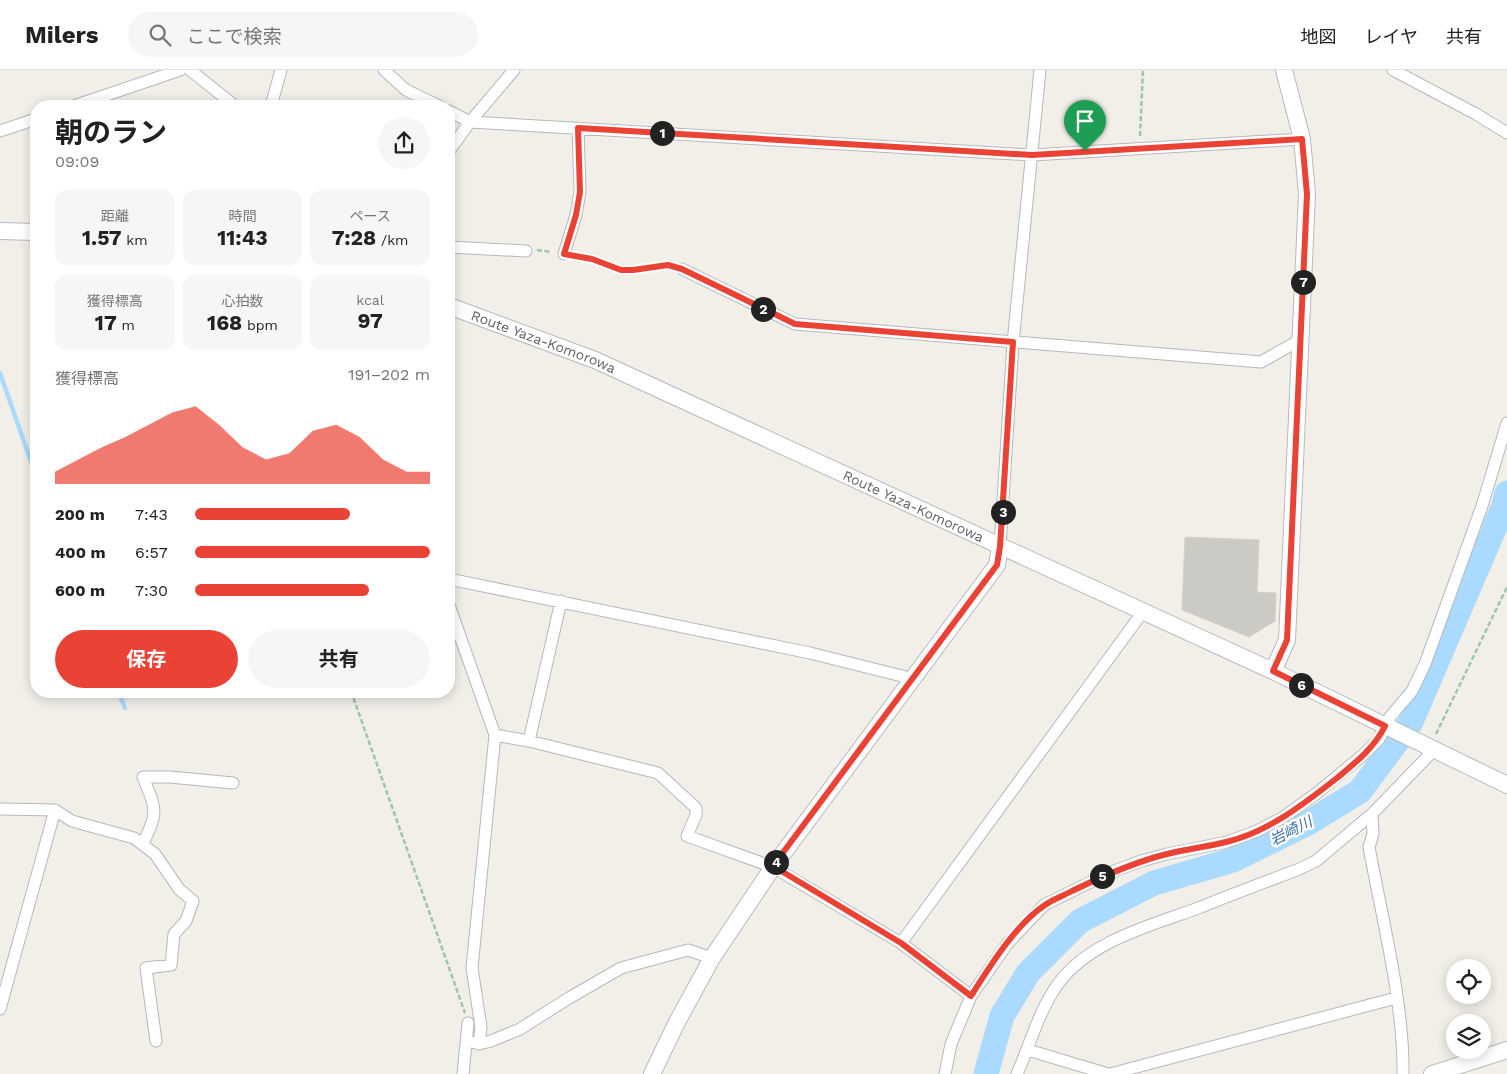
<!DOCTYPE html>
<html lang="ja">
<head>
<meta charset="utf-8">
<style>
	:root { --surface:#fff; --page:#f6f6f6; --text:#222; --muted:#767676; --line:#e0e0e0; --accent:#ea4335 }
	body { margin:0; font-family:"Work Sans","Noto Sans JP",sans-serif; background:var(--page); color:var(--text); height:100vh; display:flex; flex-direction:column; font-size:19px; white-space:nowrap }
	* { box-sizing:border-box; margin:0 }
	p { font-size:16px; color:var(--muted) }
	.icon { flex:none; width:28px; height:28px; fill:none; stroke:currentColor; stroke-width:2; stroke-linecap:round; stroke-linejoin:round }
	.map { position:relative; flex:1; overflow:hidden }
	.side { position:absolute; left:30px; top:30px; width:425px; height:598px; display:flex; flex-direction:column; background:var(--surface); border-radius:20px; box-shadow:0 2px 12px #0003 }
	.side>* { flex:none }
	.tools { position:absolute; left:1446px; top:889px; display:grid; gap:10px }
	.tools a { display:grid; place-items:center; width:45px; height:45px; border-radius:50%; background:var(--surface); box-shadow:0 2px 12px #0003; font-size:25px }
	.pin { position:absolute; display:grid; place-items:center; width:42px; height:42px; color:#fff; margin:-51px -21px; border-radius:50% 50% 50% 0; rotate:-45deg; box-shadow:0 0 5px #0007 }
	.pin .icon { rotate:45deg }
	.km { position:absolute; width:25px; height:25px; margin:-12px; border-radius:50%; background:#222; color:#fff; font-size:14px; line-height:25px; text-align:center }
	.round { display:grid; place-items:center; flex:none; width:52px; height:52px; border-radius:26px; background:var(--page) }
	.overview { display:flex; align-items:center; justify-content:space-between; height:85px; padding:0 25px }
	h1 { font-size:28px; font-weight:700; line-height:38px }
	.stats { display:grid; grid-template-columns:repeat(3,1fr); gap:8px; height:85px; padding:5px 25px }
	.stats div { display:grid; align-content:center; border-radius:12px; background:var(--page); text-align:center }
	.stats b { font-size:21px; font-weight:700 }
	.stats small { font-size:14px; font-weight:400 }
	.stats p { font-size:14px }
	.chart { height:140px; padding:10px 25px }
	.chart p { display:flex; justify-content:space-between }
	.chart svg { width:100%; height:90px; margin-top:5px; fill:var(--accent); opacity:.7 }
	.cta { display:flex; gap:10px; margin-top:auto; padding:10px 25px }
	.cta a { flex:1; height:58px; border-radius:30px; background:var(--accent); color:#fff; font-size:20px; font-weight:700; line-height:58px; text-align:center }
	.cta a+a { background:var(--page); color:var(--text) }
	ul { padding:0 25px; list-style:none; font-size:16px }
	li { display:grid; grid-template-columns:80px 60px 1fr; align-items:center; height:38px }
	li i { height:12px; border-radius:6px; background:var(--accent) }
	header { display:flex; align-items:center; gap:30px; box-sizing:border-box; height:70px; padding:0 25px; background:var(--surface); border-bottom:1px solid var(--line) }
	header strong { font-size:24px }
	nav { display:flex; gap:28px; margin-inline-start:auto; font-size:18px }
	.search { width:350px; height:45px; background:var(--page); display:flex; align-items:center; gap:12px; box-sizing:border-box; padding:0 18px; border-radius:28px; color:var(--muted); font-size:19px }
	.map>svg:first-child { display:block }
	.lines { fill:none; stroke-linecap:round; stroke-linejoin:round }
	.stream { stroke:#aadaff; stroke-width:4.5 }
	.river { stroke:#aadaff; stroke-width:25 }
	.building { fill:#cccac5; stroke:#d6d1c6 }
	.street-casing { stroke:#b5b8bc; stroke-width:13 }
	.secondary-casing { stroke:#b6babf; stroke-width:18 }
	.path { stroke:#9cc7a9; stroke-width:2.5; stroke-dasharray:5 2.5; stroke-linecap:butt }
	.street { stroke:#fff; stroke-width:11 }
	.secondary { stroke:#fff; stroke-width:16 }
	.route-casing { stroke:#fff; stroke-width:10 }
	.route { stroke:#ea4335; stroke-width:6 }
	.labels { text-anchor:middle; stroke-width:4.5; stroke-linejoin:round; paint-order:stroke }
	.street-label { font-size:14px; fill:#5f6368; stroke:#fff }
	.water-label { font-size:15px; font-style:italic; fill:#4174aa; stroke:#fff }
</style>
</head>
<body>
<header>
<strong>Milers</strong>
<div class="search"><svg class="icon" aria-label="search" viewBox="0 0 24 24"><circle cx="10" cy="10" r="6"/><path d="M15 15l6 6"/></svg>ここで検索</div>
<nav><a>地図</a><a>レイヤ</a><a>共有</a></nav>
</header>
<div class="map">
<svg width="1507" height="1004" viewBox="0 0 1507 1004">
	<rect width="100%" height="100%" fill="#f1efe8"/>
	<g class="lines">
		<path class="stream" d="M 0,303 L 36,406
			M 118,621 L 125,638"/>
		<path class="river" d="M 986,1004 L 1002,946 L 1028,903 L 1080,851 L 1154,813 L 1233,790 L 1308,753 L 1360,721 L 1410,654 L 1503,438 L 1507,423"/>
	</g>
	<path class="building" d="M 1185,467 L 1259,470 L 1257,522 L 1276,523 L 1275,551 L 1249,567 L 1182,540 Z"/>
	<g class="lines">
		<g class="street-casing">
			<path id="street" d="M 190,0 L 235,36
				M 384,0 L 406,20 L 439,36
				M 1393,0 L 1476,44 L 1507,63
				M 74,36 L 180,0
				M 271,36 L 281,0
				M 449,41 L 470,52 L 1032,85 L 1302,69
				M 0,61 L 36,49
				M 449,81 L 470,52 L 514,0
				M 449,177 L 526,181
				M 564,184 L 576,145 L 580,122 L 578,58
				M 682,199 L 795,254 L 1261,292 L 1300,270
				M 1000,477 L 1013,273 L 1040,0
				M 449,509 L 810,583 L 914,609
				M 449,535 L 495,665 L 472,898 L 481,957 L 479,974
				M 495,665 L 529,671 L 658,703 L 696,738 L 696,745 L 687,766 L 773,797 L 901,873 L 971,926 L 951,974 L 945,1004
				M 529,671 L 561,531
				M 0,739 L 55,740 L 72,751 L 134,768 L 155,784 L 179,819 L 193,831 L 186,851 L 174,864 L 171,895 L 146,898 L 156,971
				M 143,773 C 159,742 156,739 143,707 L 170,707 L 233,713
				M 901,873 L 1142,543
				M 971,926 L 1007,874 L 1044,835 L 1109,803 L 1141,791 L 1167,784 L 1227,772 L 1257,761 L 1282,748 L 1317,723 L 1363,685 L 1379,669 L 1390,647 L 1412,621 L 1425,594 L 1482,436 L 1507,353
				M 0,939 L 55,740
				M 468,971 L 479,974 L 491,971 L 520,959 L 569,928 L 621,898 L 688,880 L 712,888
				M 1028,980 L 1108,1004
				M 463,1004 L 468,953
				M 1017,1004 C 1030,975 1039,940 1058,914 C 1090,870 1153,855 1201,837 C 1233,824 1265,812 1297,800 L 1316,791 L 1372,744
				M 1110,1004 L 1396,928
				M 1403,1004 C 1404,933 1382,848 1369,777 L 1373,764 L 1372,744 L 1434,680"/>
		</g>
		<g class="secondary-casing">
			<g id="secondary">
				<path d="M 0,161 L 36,162"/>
				<path id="s1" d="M 449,236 L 595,290 L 1273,601 L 1507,715"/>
				<path d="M 1273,601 L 1287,570 L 1307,124 L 1302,69 L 1284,0"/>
				<path d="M 652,1004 L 677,952 L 712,888 L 773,797 L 997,495 L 1000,477"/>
				<path d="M 1432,1004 L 1507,980"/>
			</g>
		</g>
		<path class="path" d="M 1140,66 L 1143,0
			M 537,180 L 551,182
			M 576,186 L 592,189 L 621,200 L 671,196
			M 351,621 L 465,943
			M 1436,664 L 1507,517"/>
		<use href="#street" class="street"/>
		<use href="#secondary" class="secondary"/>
	</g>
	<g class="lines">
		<g class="route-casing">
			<path id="route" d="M 578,58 L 1032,85 L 1302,69 L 1307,124 L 1287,570 L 1273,601 L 1385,656 C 1375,677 1355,693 1337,708 C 1304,734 1268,762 1226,772 C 1207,777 1186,779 1167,784 C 1134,792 1103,806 1072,821 C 1063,826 1053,829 1045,835 C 1016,854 990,896 971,926 L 901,873 L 773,796 L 997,495 L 1000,477 L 1013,272 L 795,254 L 682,199 L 668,195 L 633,200 L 621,200 L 592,189 L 564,184 L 576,145 L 580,122 Z"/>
		</g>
		<use href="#route" class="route"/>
	</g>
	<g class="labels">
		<g class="street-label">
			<text dy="5" stroke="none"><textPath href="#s1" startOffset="101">Route Yaza-Komorowa</textPath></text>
			<text dy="5" stroke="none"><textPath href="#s1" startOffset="506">Route Yaza-Komorowa</textPath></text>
		</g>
		<g class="water-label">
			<text transform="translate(1291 761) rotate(-27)" y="5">岩崎川</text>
		</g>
	</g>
</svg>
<div class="tools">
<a><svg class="icon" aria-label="locate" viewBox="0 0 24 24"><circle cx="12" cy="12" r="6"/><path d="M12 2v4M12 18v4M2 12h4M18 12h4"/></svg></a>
<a><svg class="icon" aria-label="layers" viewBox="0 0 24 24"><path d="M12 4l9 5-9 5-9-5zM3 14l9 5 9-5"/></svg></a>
</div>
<div class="pin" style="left:1085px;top:81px;background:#1e9e55"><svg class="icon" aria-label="arrive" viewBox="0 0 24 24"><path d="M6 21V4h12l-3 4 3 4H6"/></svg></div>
<b class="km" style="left:662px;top:63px">1</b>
<b class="km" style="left:763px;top:239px">2</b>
<b class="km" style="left:1003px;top:442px">3</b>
<b class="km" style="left:776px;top:792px">4</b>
<b class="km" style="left:1102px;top:806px">5</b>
<b class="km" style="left:1301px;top:615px">6</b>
<b class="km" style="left:1303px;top:212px">7</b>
<section class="side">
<div class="overview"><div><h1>朝のラン</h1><p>09:09</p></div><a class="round"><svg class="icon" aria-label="share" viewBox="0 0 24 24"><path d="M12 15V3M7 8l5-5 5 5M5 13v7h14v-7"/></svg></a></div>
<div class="stats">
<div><p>距離</p><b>1.57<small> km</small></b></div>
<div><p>時間</p><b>11:43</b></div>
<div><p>ペース</p><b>7:28<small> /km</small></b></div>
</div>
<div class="stats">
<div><p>獲得標高</p><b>17<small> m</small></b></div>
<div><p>心拍数</p><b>168<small> bpm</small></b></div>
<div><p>kcal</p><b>97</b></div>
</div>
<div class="chart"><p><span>獲得標高</span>191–202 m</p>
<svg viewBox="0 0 160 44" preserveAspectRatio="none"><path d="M0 44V38L10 32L20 26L30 21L40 15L50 9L60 6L70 15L80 26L90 32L100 29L110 18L120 15L130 21L140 32L150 38L160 38V44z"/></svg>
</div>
<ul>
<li><b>200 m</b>7:43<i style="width:66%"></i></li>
<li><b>400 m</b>6:57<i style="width:100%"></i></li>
<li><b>600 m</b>7:30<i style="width:74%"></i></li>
</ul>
<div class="cta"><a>保存</a><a>共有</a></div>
</section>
</div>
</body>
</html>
